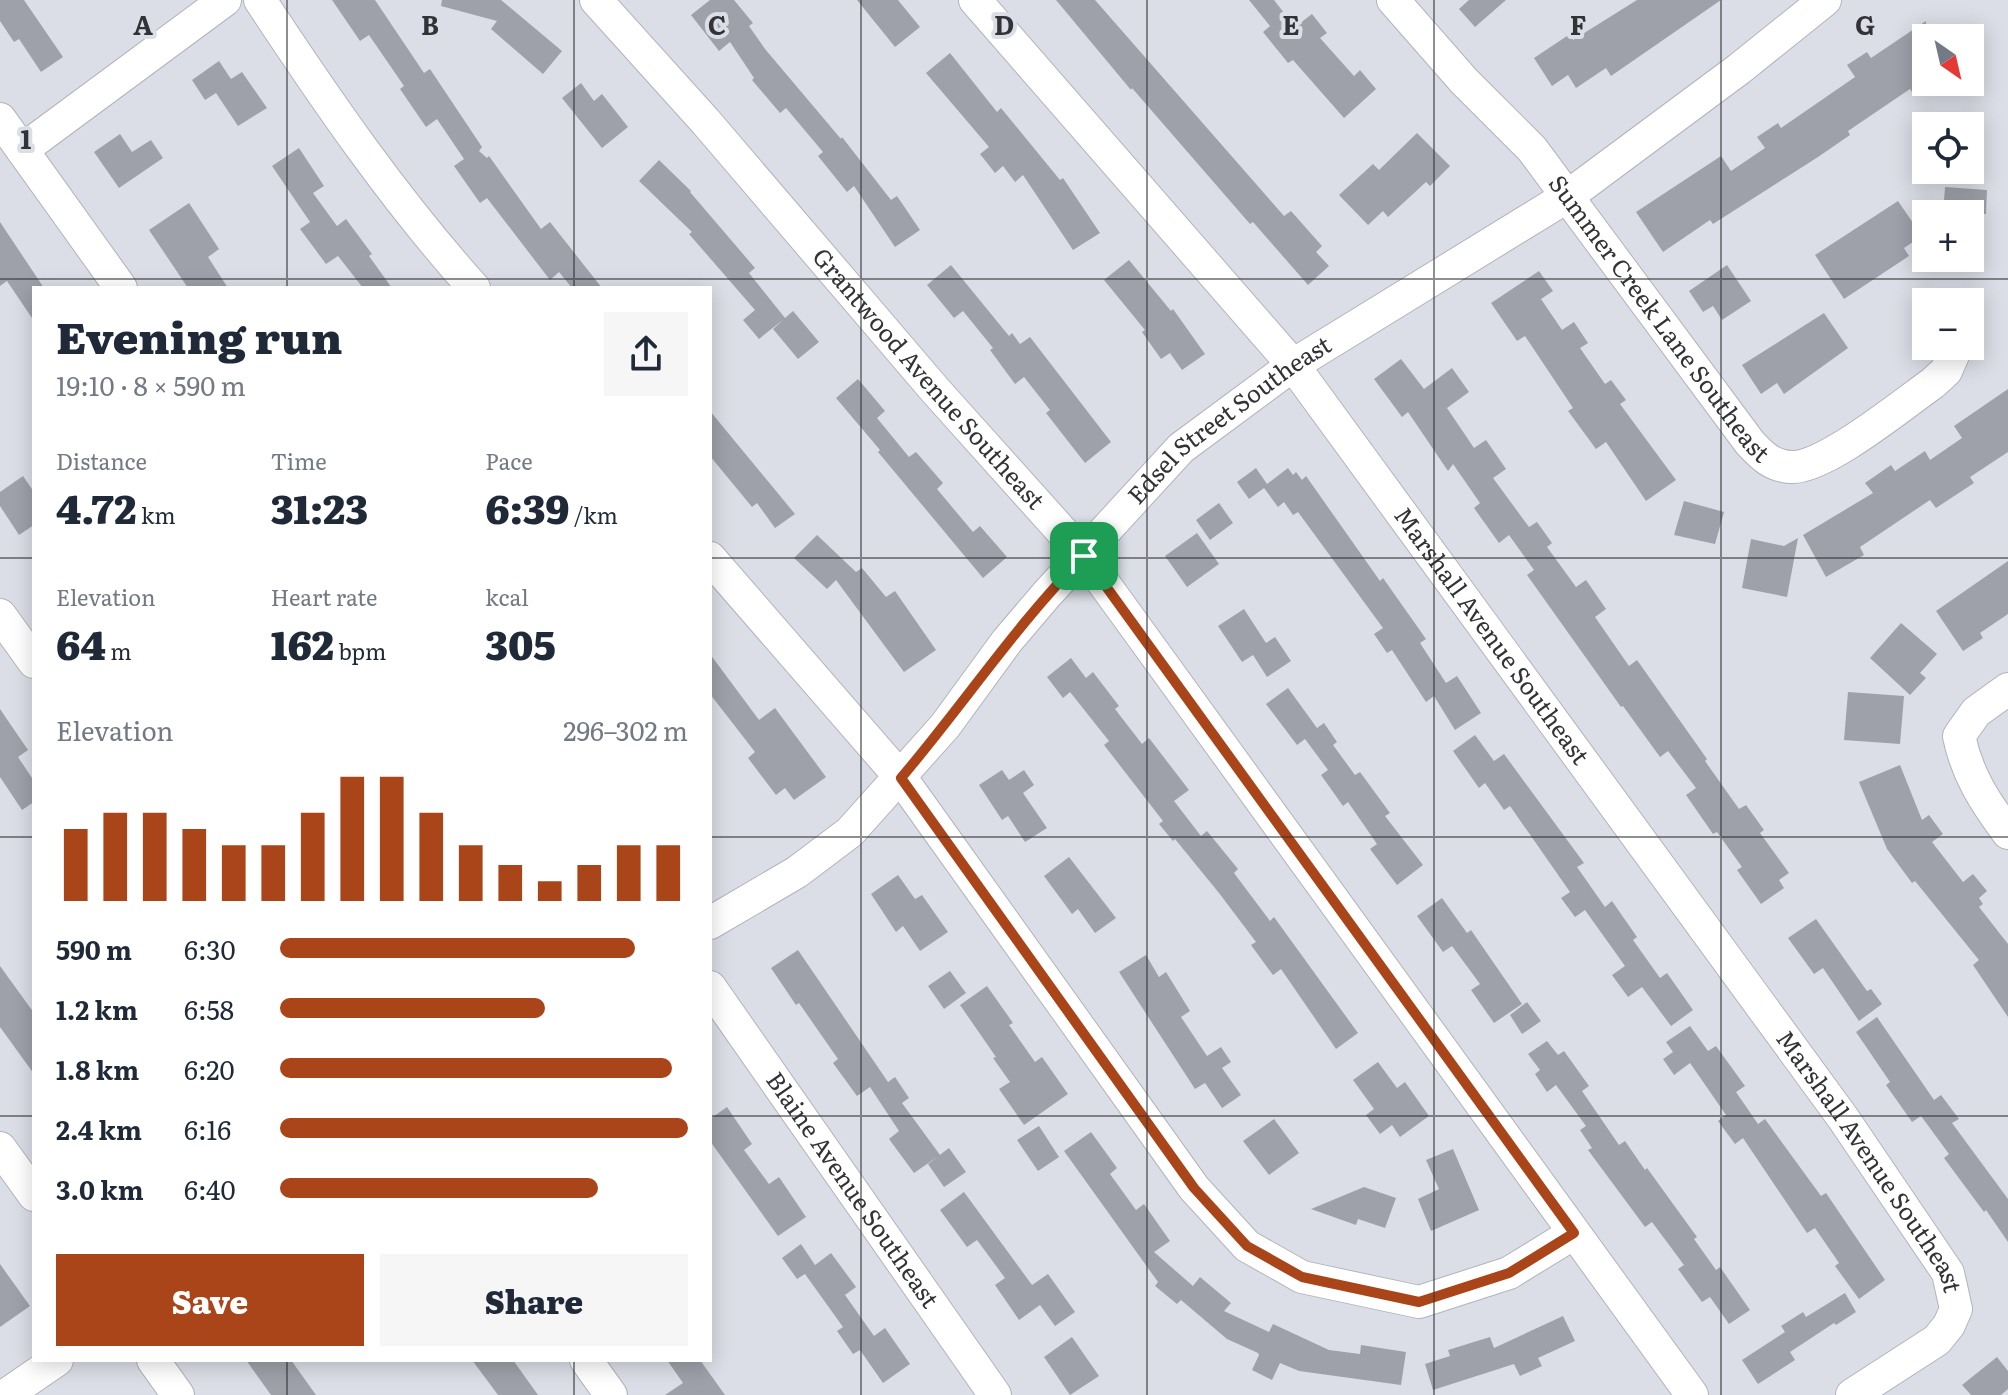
<!DOCTYPE html>
<html lang="en">
<head>
<meta charset="utf-8">
<style>
	:root { --surface:#fff; --page:#f6f6f7; --text:#1f2937; --muted:#747a83; --accent:#aa4419 }
	body { margin:0; font-family:Literata,serif; background:var(--page); color:var(--text); height:100vh; display:flex; flex-direction:column; font-size:30px; white-space:nowrap }
	* { box-sizing:border-box; margin:0 }
	p { font-size:26px; color:var(--muted) }
	.icon { flex:none; width:44px; height:44px; fill:none; stroke:currentColor; stroke-width:2; stroke-linecap:round; stroke-linejoin:round }
	.map { position:relative; flex:1; overflow:hidden }
	.details { position:absolute; left:32px; top:286px; width:680px; height:1076px; display:flex; flex-direction:column; background:var(--surface); border-radius:0px; box-shadow:0 4px 20px #0003 }
	.details>* { flex:none }
	.needle { width:52px; rotate:146deg }
	.controls { position:absolute; left:1912px; top:24px; display:grid; gap:16px }
	.controls a { display:grid; place-items:center; width:72px; height:72px; border-radius:0px; background:var(--surface); box-shadow:0 4px 20px #0003; font-size:40px }
	.pin { position:absolute; display:grid; place-items:center; width:68px; height:68px; color:#fff; margin:-34px; border-radius:16px; box-shadow:0 4px 12px #0006 }
	.round { display:grid; place-items:center; flex:none; width:84px; height:84px; border-radius:0px; background:var(--page) }
	.summary { display:flex; align-items:center; justify-content:space-between; height:136px; padding:0 24px }
	h1 { font-size:44px; font-weight:800; line-height:60px }
	.stats { display:grid; grid-template-columns:repeat(3,1fr); gap:12px; height:136px; padding:8px 24px }
	.stats div { display:grid; align-content:center }
	.stats b { font-size:40px; font-weight:800 }
	.stats small { font-size:22px; font-weight:400 }
	.stats p { font-size:22px }
	.chart { height:224px; padding:16px 24px }
	.chart p { display:flex; justify-content:space-between }
	.chart svg { width:100%; height:144px; margin-top:8px; stroke:var(--accent); stroke-width:6 }
	.cta { display:flex; gap:16px; margin-top:auto; padding:16px 24px }
	.cta a { flex:1; height:92px; border-radius:0px; background:var(--accent); color:#fff; font-size:32px; font-weight:800; line-height:92px; text-align:center }
	.cta a+a { background:var(--page); color:var(--text) }
	ul { padding:0 24px; list-style:none; font-size:26px }
	li { display:grid; grid-template-columns:128px 96px 1fr; align-items:center; height:60px }
	li i { height:20px; border-radius:10px; background:var(--accent) }
	.map>svg:first-child { display:block }
	.building { fill:#9fa1aa }
	.lines { fill:none; stroke-linecap:round; stroke-linejoin:round }
	.minor-casing { stroke:#b2b3bc; stroke-width:34 }
	.minor { stroke:#fff; stroke-width:32 }
	.route-casing { stroke:#fff; stroke-width:16 }
	.route { stroke:#aa4419; stroke-width:10 }
	.grid { fill:none; stroke:#323336; stroke-width:2; stroke-opacity:0.55 }
	.labels { text-anchor:middle; stroke-width:8; stroke-linejoin:round; paint-order:stroke }
	.street-label { font-size:24px; fill:#323336; stroke:#dcdee7 }
	.grid-label { font-size:26px; text-anchor:middle; font-weight:bold; fill:#323336; stroke:#dcdee7; stroke-width:8; stroke-linejoin:round; paint-order:stroke }
</style>
</head>
<body>
<div class="map">
<svg width="2008" height="1395" viewBox="0 0 2008 1395">
	<rect width="100%" height="100%" fill="#dcdee7"/>
	<path class="building" d="M 0,0 L 24,0 L 63,57 L 41,72 L 19,39 L 14,42 L 0,21 Z
		M 332,0 L 375,0 L 424,73 L 430,69 L 482,147 L 479,151 L 487,158 L 489,156 L 541,229 L 550,222 L 602,288 L 572,288 L 559,272 L 550,280 L 487,198 L 480,203 L 454,166 L 464,159 L 437,119 L 426,127 L 400,89 L 404,86 L 369,35 L 360,41 Z
		M 442,0 L 501,0 L 562,51 L 543,74 L 491,29 L 497,21 L 441,6 Z
		M 710,0 L 734,0 L 753,23 L 749,26 L 765,49 L 841,139 L 842,137 L 891,200 L 897,196 L 920,230 L 895,247 L 854,186 L 847,192 L 818,156 L 823,152 L 786,108 L 780,113 L 752,80 L 754,78 L 730,42 L 719,51 L 691,15 Z
		M 857,0 L 898,0 L 920,27 L 895,47 Z
		M 1056,0 L 1095,0 L 1284,216 L 1291,211 L 1322,246 L 1316,252 L 1329,266 L 1308,285 L 1253,222 L 1250,224 L 1132,88 L 1131,90 Z
		M 1249,0 L 1274,0 L 1295,27 L 1312,14 L 1327,33 L 1320,38 L 1354,76 L 1360,70 L 1376,89 L 1344,118 L 1293,60 L 1288,63 L 1263,32 L 1270,26 Z
		M 1469,0 L 1506,0 L 1475,27 L 1459,9 Z
		M 1637,0 L 1721,0 L 1611,76 L 1606,68 L 1576,88 L 1568,75 L 1552,86 L 1534,58 L 1570,34 L 1573,40 Z
		M 1926,21 L 1926,83 L 1912,92 L 1910,89 L 1848,131 L 1850,135 L 1818,157 L 1713,224 L 1710,220 L 1663,252 L 1636,212 L 1721,156 L 1731,171 L 1765,148 L 1757,137 L 1778,123 L 1781,128 L 1855,77 L 1847,65 L 1867,52 L 1871,58 Z
		M 950,53 L 997,112 L 1001,108 L 1060,180 L 1063,178 L 1100,233 L 1073,250 L 1023,175 L 1015,182 L 1003,166 L 995,173 L 980,154 L 989,147 L 926,73 Z
		M 219,61 L 231,79 L 242,72 L 267,108 L 238,126 L 216,93 L 205,100 L 192,80 Z
		M 581,83 L 594,101 L 602,94 L 628,127 L 602,148 L 562,98 Z
		M 1417,133 L 1450,166 L 1430,186 L 1426,182 L 1388,217 L 1383,211 L 1368,225 L 1339,195 L 1373,164 L 1379,170 Z
		M 120,134 L 132,152 L 151,140 L 163,158 L 119,188 L 94,152 Z
		M 299,148 L 324,186 L 313,193 L 337,226 L 346,219 L 372,254 L 369,256 L 392,288 L 363,288 L 338,256 L 326,264 L 300,229 L 310,222 L 272,166 Z
		M 659,160 L 691,191 L 690,192 L 755,268 L 749,273 L 785,318 L 793,311 L 819,342 L 798,359 L 773,329 L 784,319 L 759,339 L 743,320 L 755,310 L 689,234 L 692,232 L 639,181 Z
		M 1945,187 L 1987,190 L 1986,214 L 1943,214 Z
		M 1898,201 L 1922,236 L 1904,248 L 1909,256 L 1844,299 L 1815,255 Z
		M 189,203 L 219,249 L 208,257 L 228,288 L 188,288 L 149,230 Z
		M 0,222 L 44,288 L 34,288 L 34,321 L 7,281 L 0,286 Z
		M 1129,260 L 1171,311 L 1173,309 L 1205,354 L 1182,370 L 1170,353 L 1161,359 L 1142,332 L 1145,330 L 1104,280 Z
		M 951,265 L 1009,336 L 1012,333 L 1020,344 L 1030,337 L 1111,442 L 1085,463 L 1046,413 L 1050,410 L 1024,377 L 1015,384 L 990,350 L 993,348 L 963,311 L 954,318 L 927,285 Z
		M 1727,265 L 1751,301 L 1722,320 L 1713,306 L 1703,312 L 1689,291 Z
		M 1539,271 L 1553,291 L 1541,299 L 1562,330 L 1574,322 L 1588,343 L 1580,348 L 1605,384 L 1611,380 L 1626,400 L 1620,404 L 1676,480 L 1646,501 L 1606,442 L 1596,449 L 1568,411 L 1573,408 L 1525,336 L 1517,341 L 1491,303 Z
		M 1824,313 L 1848,348 L 1784,394 L 1777,383 L 1761,394 L 1742,365 Z
		M 1401,359 L 1424,389 L 1452,368 L 1469,392 L 1447,408 L 1474,448 L 1486,440 L 1506,469 L 1493,478 L 1529,527 L 1537,522 L 1552,543 L 1547,547 L 1576,587 L 1586,580 L 1606,609 L 1595,617 L 1629,666 L 1637,660 L 1707,759 L 1705,761 L 1739,809 L 1746,805 L 1764,830 L 1760,833 L 1789,873 L 1779,880 L 1784,888 L 1761,904 L 1737,870 L 1742,867 L 1717,832 L 1713,834 L 1686,795 L 1696,788 L 1668,751 L 1660,757 L 1623,706 L 1621,707 L 1527,575 L 1534,570 L 1509,535 L 1499,543 L 1474,508 L 1480,503 L 1453,464 L 1448,471 L 1408,412 L 1402,417 L 1374,379 Z
		M 858,379 L 885,411 L 877,418 L 909,457 L 916,452 L 943,483 L 937,489 L 973,532 L 980,526 L 1007,557 L 983,578 L 878,452 L 880,450 L 836,398 Z
		M 2008,389 L 2008,452 L 1970,477 L 1974,483 L 1936,508 L 1930,500 L 1860,547 L 1864,555 L 1826,577 L 1803,535 L 1873,493 L 1865,483 L 1891,465 L 1895,471 L 1925,451 L 1930,460 L 1962,438 L 1954,426 Z
		M 710,411 L 795,514 L 775,528 L 757,503 L 752,507 L 710,456 Z
		M 1256,468 L 1267,484 L 1288,468 L 1293,475 L 1296,472 L 1302,480 L 1306,476 L 1380,581 L 1383,578 L 1426,639 L 1420,643 L 1446,683 L 1457,676 L 1481,713 L 1455,730 L 1434,696 L 1426,702 L 1392,650 L 1387,653 L 1374,634 L 1383,628 L 1298,512 L 1293,515 L 1284,502 L 1278,507 L 1264,488 L 1249,499 L 1237,482 Z
		M 23,476 L 34,492 L 34,525 L 19,535 L 0,506 L 0,492 Z
		M 1684,501 L 1724,512 L 1715,544 L 1674,535 Z
		M 1219,503 L 1233,523 L 1210,540 L 1196,520 Z
		M 1197,533 L 1219,564 L 1187,587 L 1165,556 Z
		M 817,535 L 856,572 L 862,568 L 886,597 L 895,591 L 936,650 L 904,672 L 836,580 L 827,589 L 794,558 Z
		M 1798,538 L 1787,597 L 1742,588 L 1751,539 L 1784,546 Z
		M 2008,561 L 2008,614 L 1980,633 L 1983,638 L 1963,651 L 1936,611 Z
		M 1244,609 L 1266,643 L 1275,637 L 1291,661 L 1267,677 L 1253,655 L 1242,662 L 1218,626 Z
		M 1901,623 L 1937,654 L 1920,673 L 1926,678 L 1910,695 L 1870,658 Z
		M 710,654 L 759,720 L 775,708 L 826,777 L 794,800 L 785,788 L 776,795 L 748,758 L 755,752 L 710,694 Z
		M 1071,658 L 1086,678 L 1093,672 L 1119,706 L 1115,709 L 1142,744 L 1149,738 L 1189,790 L 1174,801 L 1201,836 L 1207,831 L 1238,869 L 1234,873 L 1270,921 L 1274,917 L 1358,1033 L 1336,1049 L 1281,969 L 1273,975 L 1251,945 L 1256,942 L 1219,893 L 1175,839 L 1173,841 L 1159,824 L 1163,821 L 1104,745 L 1109,741 L 1070,692 L 1063,698 L 1047,677 Z
		M 1288,688 L 1317,728 L 1324,723 L 1337,742 L 1333,745 L 1355,775 L 1360,772 L 1390,813 L 1385,816 L 1423,865 L 1397,885 L 1370,849 L 1377,844 L 1348,802 L 1343,806 L 1321,775 L 1328,770 L 1305,739 L 1297,745 L 1266,704 Z
		M 1848,692 L 1904,696 L 1900,744 L 1844,740 Z
		M 0,709 L 28,750 L 18,757 L 34,781 L 34,802 L 22,810 L 0,777 Z
		M 1475,735 L 1494,761 L 1504,754 L 1584,863 L 1577,867 L 1605,907 L 1612,901 L 1637,937 L 1633,940 L 1660,978 L 1667,973 L 1693,1010 L 1671,1026 L 1642,987 L 1628,997 L 1612,975 L 1625,966 L 1585,910 L 1575,917 L 1561,898 L 1570,892 L 1510,806 L 1504,810 L 1485,783 L 1479,788 L 1453,751 Z
		M 1900,765 L 1922,820 L 1929,815 L 1943,834 L 1932,842 L 1963,882 L 1973,874 L 1987,891 L 1979,898 L 1983,904 L 1979,907 L 2008,944 L 2008,1017 L 1973,965 L 1979,960 L 1915,881 L 1912,883 L 1887,849 L 1859,782 Z
		M 1002,770 L 1009,780 L 1024,770 L 1034,785 L 1023,793 L 1047,828 L 1025,842 L 1008,816 L 1002,820 L 979,785 Z
		M 1069,857 L 1116,918 L 1095,933 L 1078,909 L 1072,914 L 1044,876 Z
		M 898,875 L 915,899 L 922,895 L 948,932 L 920,951 L 903,926 L 896,932 L 871,894 Z
		M 1442,898 L 1467,933 L 1471,930 L 1522,1004 L 1494,1023 L 1471,990 L 1480,984 L 1452,946 L 1443,952 L 1417,916 Z
		M 1816,919 L 1867,991 L 1871,989 L 1882,1004 L 1859,1021 L 1823,968 L 1814,974 L 1788,938 Z
		M 798,950 L 888,1082 L 895,1077 L 909,1098 L 902,1103 L 940,1155 L 914,1173 L 889,1139 L 899,1131 L 870,1087 L 857,1096 L 833,1063 L 838,1059 L 799,1003 L 796,1005 L 771,968 Z
		M 1146,955 L 1159,977 L 1166,972 L 1190,1011 L 1181,1017 L 1207,1056 L 1221,1047 L 1231,1062 L 1222,1068 L 1241,1095 L 1222,1108 L 1205,1083 L 1195,1089 L 1119,972 Z
		M 0,966 L 34,1013 L 34,1074 L 0,1027 Z
		M 950,971 L 966,993 L 944,1009 L 928,986 Z
		M 987,986 L 1013,1023 L 1009,1025 L 1035,1062 L 1042,1057 L 1068,1094 L 1024,1125 L 999,1089 L 1010,1082 L 993,1058 L 996,1057 L 960,1005 Z
		M 1527,1002 L 1541,1021 L 1522,1034 L 1510,1015 Z
		M 1877,1017 L 1934,1100 L 1941,1095 L 1959,1119 L 1952,1123 L 2008,1199 L 2008,1242 L 1986,1210 L 1984,1212 L 1944,1158 L 1949,1154 L 1921,1116 L 1912,1122 L 1886,1085 L 1890,1082 L 1856,1032 Z
		M 1690,1026 L 1708,1051 L 1716,1046 L 1745,1086 L 1736,1092 L 1758,1124 L 1765,1119 L 1821,1196 L 1826,1193 L 1885,1280 L 1859,1299 L 1835,1266 L 1839,1263 L 1815,1228 L 1807,1233 L 1743,1138 L 1735,1144 L 1718,1121 L 1726,1115 L 1690,1063 L 1674,1075 L 1663,1059 L 1673,1052 L 1666,1042 Z
		M 1547,1041 L 1558,1055 L 1564,1051 L 1589,1086 L 1582,1091 L 1619,1145 L 1625,1141 L 1645,1170 L 1647,1168 L 1697,1237 L 1694,1239 L 1716,1270 L 1720,1267 L 1750,1310 L 1729,1324 L 1710,1297 L 1702,1302 L 1678,1269 L 1684,1265 L 1652,1222 L 1645,1227 L 1588,1150 L 1592,1148 L 1580,1130 L 1586,1126 L 1556,1085 L 1547,1092 L 1535,1074 L 1540,1070 L 1528,1054 Z
		M 1378,1062 L 1397,1088 L 1405,1082 L 1429,1116 L 1400,1137 L 1392,1125 L 1380,1134 L 1366,1115 L 1374,1109 L 1353,1080 Z
		M 727,1107 L 752,1144 L 744,1150 L 769,1184 L 779,1177 L 806,1217 L 778,1236 L 710,1141 L 710,1119 Z
		M 1274,1119 L 1299,1153 L 1269,1175 L 1243,1141 Z
		M 1039,1126 L 1059,1157 L 1038,1171 L 1017,1140 Z
		M 1091,1132 L 1117,1168 L 1110,1174 L 1136,1210 L 1144,1204 L 1170,1241 L 1154,1252 L 1193,1286 L 1200,1277 L 1231,1303 L 1224,1311 L 1269,1332 L 1273,1324 L 1329,1350 L 1360,1354 L 1361,1345 L 1406,1352 L 1401,1385 L 1299,1371 L 1280,1363 L 1272,1380 L 1252,1370 L 1259,1355 L 1258,1353 L 1227,1339 L 1181,1300 L 1177,1304 L 1155,1286 L 1158,1282 L 1064,1151 Z
		M 949,1148 L 966,1172 L 944,1187 L 928,1164 Z
		M 1453,1149 L 1479,1210 L 1431,1231 L 1418,1199 L 1439,1189 L 1426,1160 Z
		M 1364,1187 L 1396,1198 L 1385,1228 L 1358,1219 L 1356,1225 L 1311,1209 Z
		M 964,1192 L 1032,1285 L 1048,1274 L 1075,1312 L 1055,1326 L 1040,1305 L 1019,1320 L 995,1285 L 1005,1278 L 977,1240 L 967,1247 L 940,1210 Z
		M 801,1244 L 815,1265 L 831,1253 L 856,1287 L 845,1295 L 874,1336 L 885,1328 L 910,1364 L 883,1383 L 860,1350 L 853,1354 L 837,1331 L 843,1327 L 805,1274 L 797,1279 L 782,1258 Z
		M 0,1264 L 30,1306 L 0,1327 Z
		M 1845,1293 L 1856,1312 L 1836,1325 L 1834,1323 L 1790,1352 L 1795,1360 L 1758,1384 L 1742,1360 L 1785,1332 L 1781,1326 L 1803,1312 L 1806,1317 Z
		M 1563,1316 L 1575,1341 L 1538,1358 L 1542,1366 L 1520,1376 L 1514,1364 L 1433,1390 L 1425,1364 L 1450,1356 L 1448,1350 L 1490,1337 L 1494,1348 Z
		M 1072,1337 L 1099,1376 L 1070,1395 L 1044,1357 Z
		M 1997,1357 L 2008,1371 L 2008,1389 L 2001,1395 L 1971,1395 L 1962,1385 Z
		M 246,1360 L 291,1360 L 316,1395 L 271,1395 Z
		M 472,1360 L 513,1360 L 538,1395 L 498,1395 Z
		M 667,1360 L 700,1360 L 725,1395 L 665,1395 L 683,1383 Z"/>
	<g class="lines">
		<g class="minor-casing">
			<g id="minor">
				<path d="M 260,0 C 326,100 394,199 474,288"/>
				<path id="s1" d="M 596,0 L 706,122 L 935,390 L 1084,556 L 1692,1395"/>
				<path id="s2" d="M 975,0 L 1293,365 L 1843,1118 L 1948,1273 L 1956,1309 L 1949,1325 L 1937,1340 L 1852,1395"/>
				<path id="s3" d="M 1393,0 L 1464,81 L 1532,149 L 1750,443 C 1762,456 1772,466 1791,467 C 1824,469 1903,404 1933,383 L 1946,371 L 1957,346"/>
				<path d="M 0,119 L 121,288"/>
				<path d="M 22,150 L 225,0"/>
				<path d="M 710,558 L 901,778 L 1194,1188 L 1247,1246 L 1302,1277 L 1419,1302 L 1509,1273 L 1574,1233"/>
				<path d="M 0,615 L 34,662"/>
				<path d="M 2008,689 L 1976,712 L 1959,736 C 1967,775 1985,802 2008,833"/>
				<path id="s4" d="M 710,923 L 797,872 L 850,832 L 945,726 L 1007,641 L 1047,594 L 1181,448 L 1293,365 L 1568,196 L 1739,69 L 1825,0"/>
				<path id="s5" d="M 710,987 L 995,1395"/>
				<path d="M 0,1148 L 34,1195"/>
				<path d="M 153,1360 L 178,1395"/>
				<path d="M 586,1360 L 611,1395"/>
				<path d="M 6,1395 L 57,1360"/>
			</g>
		</g>
		<use href="#minor" class="minor"/>
	</g>
	<g class="lines">
		<g class="route-casing">
			<path id="route" d="M 1084,556 L 1574,1233 L 1509,1273 L 1419,1302 L 1302,1277 L 1247,1246 L 1194,1188 L 901,778 C 963,705 1016,625 1084,556 Z"/>
		</g>
		<use href="#route" class="route"/>
	</g>
	<path class="grid" d="M 287,0 L 287,288M 574,0 L 574,288M 861,0 L 861,1395M 1147,0 L 1147,1395M 1434,0 L 1434,1395M 1721,0 L 1721,1395M 0,279 L 2008,279M 0,558 L 34,558M 710,558 L 2008,558M 0,837 L 34,837M 710,837 L 2008,837M 0,1116 L 34,1116M 710,1116 L 2008,1116M 287,1360 L 287,1395M 574,1360 L 574,1395"/>
	<g class="labels">
		<g class="street-label">
			<text dy="8" stroke="none"><textPath href="#s3" startOffset="416">Summer Creek Lane Southeast</textPath></text>
			<text dy="8" stroke="none"><textPath href="#s1" startOffset="504">Grantwood Avenue Southeast</textPath></text>
			<text dy="8" stroke="none"><textPath href="#s4" startOffset="730">Edsel Street Southeast</textPath></text>
			<text dy="8" stroke="none"><textPath href="#s2" startOffset="820">Marshall Avenue Southeast</textPath></text>
			<text dy="8" stroke="none"><textPath href="#s2" startOffset="1468">Marshall Avenue Southeast</textPath></text>
			<text dy="8" stroke="none"><textPath href="#s5" startOffset="248">Blaine Avenue Southeast</textPath></text>
		</g>
	</g>
	<g class="grid-label">
		<text x="143" y="35">A</text>
		<text x="430" y="35">B</text>
		<text x="717" y="35">C</text>
		<text x="1004" y="35">D</text>
		<text x="1291" y="35">E</text>
		<text x="1578" y="35">F</text>
		<text x="1865" y="35">G</text>
		<text x="26" y="149">1</text>
	</g>
</svg>
<div class="controls">
<a><svg class="needle" viewBox="-14 -14 28 28"><path d="M0-13l5 13h-10z" fill="#e53935"/><path d="M0 13l5-13h-10z" fill="#747a83"/></svg></a>
<a><svg class="icon" aria-label="locate" viewBox="0 0 24 24"><circle cx="12" cy="12" r="6"/><path d="M12 2v4M12 18v4M2 12h4M18 12h4"/></svg></a>
<a>+</a>
<a>−</a>
</div>
<div class="pin" style="left:1084px;top:556px;background:#1e9e55"><svg class="icon" aria-label="arrive" viewBox="0 0 24 24"><path d="M6 21V4h12l-3 4 3 4H6"/></svg></div>
<section class="details">
<div class="summary"><div><h1>Evening run</h1><p>19:10 · 8 × 590 m</p></div><a class="round"><svg class="icon" aria-label="share" viewBox="0 0 24 24"><path d="M12 15V3M7 8l5-5 5 5M5 13v7h14v-7"/></svg></a></div>
<div class="stats">
<div><p>Distance</p><b>4.72<small> km</small></b></div>
<div><p>Time</p><b>31:23</b></div>
<div><p>Pace</p><b>6:39<small> /km</small></b></div>
</div>
<div class="stats">
<div><p>Elevation</p><b>64<small> m</small></b></div>
<div><p>Heart rate</p><b>162<small> bpm</small></b></div>
<div><p>kcal</p><b>305</b></div>
</div>
<div class="chart"><p><span>Elevation</span>296–302 m</p>
<svg viewBox="0 0 160 44" preserveAspectRatio="none"><path d="M5 44V22M15 44V17M25 44V17M35 44V22M45 44V27M55 44V27M65 44V17M75 44V6M85 44V6M95 44V17M105 44V27M115 44V33M125 44V38M135 44V33M145 44V27M155 44V27"/></svg>
</div>
<ul>
<li><b>590 m</b>6:30<i style="width:87%"></i></li>
<li><b>1.2 km</b>6:58<i style="width:65%"></i></li>
<li><b>1.8 km</b>6:20<i style="width:96%"></i></li>
<li><b>2.4 km</b>6:16<i style="width:100%"></i></li>
<li><b>3.0 km</b>6:40<i style="width:78%"></i></li>
</ul>
<div class="cta"><a>Save</a><a>Share</a></div>
</section>
</div>
</body>
</html>
